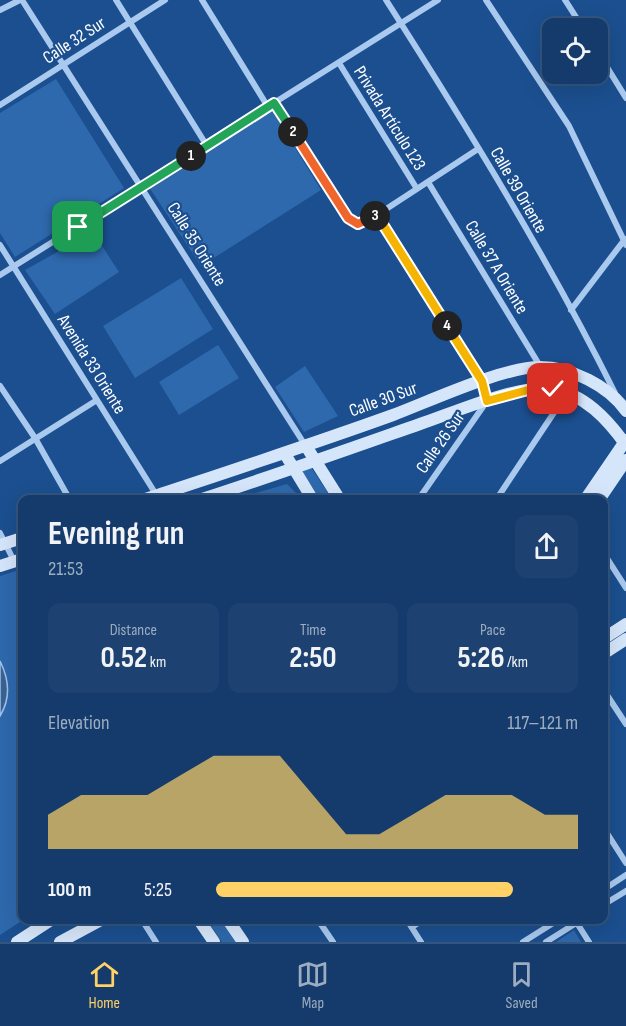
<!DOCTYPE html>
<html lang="en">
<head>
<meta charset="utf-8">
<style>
	:root { --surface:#143b6b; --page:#1d4271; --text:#f1f3f6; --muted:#9dadc1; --line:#33557e; --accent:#ffd166 }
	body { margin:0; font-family:"Sofia Sans Condensed",sans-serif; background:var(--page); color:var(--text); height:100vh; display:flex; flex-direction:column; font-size:22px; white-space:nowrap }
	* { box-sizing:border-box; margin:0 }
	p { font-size:20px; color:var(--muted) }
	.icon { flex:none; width:33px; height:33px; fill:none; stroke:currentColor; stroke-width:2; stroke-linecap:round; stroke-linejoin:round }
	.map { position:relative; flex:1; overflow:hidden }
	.details { position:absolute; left:18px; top:495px; width:590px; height:429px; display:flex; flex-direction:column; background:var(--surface); border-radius:12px; box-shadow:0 6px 24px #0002,0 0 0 2px var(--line) }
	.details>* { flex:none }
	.fabs { position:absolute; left:542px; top:18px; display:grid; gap:12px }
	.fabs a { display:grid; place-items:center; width:66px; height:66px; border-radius:12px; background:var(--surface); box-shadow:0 6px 24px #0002,0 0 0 2px var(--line); font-size:30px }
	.pin { position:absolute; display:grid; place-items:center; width:51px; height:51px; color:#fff; margin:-26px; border-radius:12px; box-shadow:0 3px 9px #0006 }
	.km { position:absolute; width:30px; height:30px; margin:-15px; border-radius:50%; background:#222; color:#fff; font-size:16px; line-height:30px; text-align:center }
	.round { display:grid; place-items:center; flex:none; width:63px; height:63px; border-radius:12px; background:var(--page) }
	.head { display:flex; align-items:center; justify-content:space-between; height:102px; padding:0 30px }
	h1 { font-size:33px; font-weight:700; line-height:45px }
	.figures { display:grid; grid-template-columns:repeat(3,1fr); gap:9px; height:102px; padding:6px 30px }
	.figures div { display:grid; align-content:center; border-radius:12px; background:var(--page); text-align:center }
	.figures b { font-size:30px; font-weight:700 }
	.figures small { font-size:16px; font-weight:400 }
	.figures p { font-size:16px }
	.chart { height:168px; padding:12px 30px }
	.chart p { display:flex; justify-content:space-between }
	.chart svg { width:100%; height:108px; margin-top:6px; fill:var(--accent); opacity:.7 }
	ul { padding:0 30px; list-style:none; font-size:20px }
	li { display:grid; grid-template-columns:96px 72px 1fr; align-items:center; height:45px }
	li i { height:15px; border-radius:8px; background:var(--accent) }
	.tabs { display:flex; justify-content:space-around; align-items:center; height:84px; border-top:2px solid var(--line); background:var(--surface); font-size:16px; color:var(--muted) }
	.tabs a { display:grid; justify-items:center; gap:3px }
	.tabs .selected { color:var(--accent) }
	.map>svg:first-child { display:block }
	.green { fill:#2e69ad }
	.water { fill:#3c6290; stroke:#9cc4f0; stroke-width:1.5 }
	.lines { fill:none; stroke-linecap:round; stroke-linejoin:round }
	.street { stroke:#a9c9ee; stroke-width:6 }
	.secondary { stroke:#d6e6fa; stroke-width:12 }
	.split-1-casing { stroke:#fff; stroke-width:12 }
	.split-2-casing { stroke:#fff; stroke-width:12 }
	.split-3-casing { stroke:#fff; stroke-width:12 }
	.split-4-casing { stroke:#fff; stroke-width:12 }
	.split-5-casing { stroke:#fff; stroke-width:12 }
	.split-1 { stroke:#22a559; stroke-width:8 }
	.split-2 { stroke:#22a559; stroke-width:8 }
	.split-3 { stroke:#f0652b; stroke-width:8 }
	.split-4 { stroke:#f5b400; stroke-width:8 }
	.split-5 { stroke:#f5b400; stroke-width:8 }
	.labels { text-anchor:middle; stroke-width:4.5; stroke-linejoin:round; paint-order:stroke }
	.street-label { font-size:18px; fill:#fff; stroke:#1b4f8f }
</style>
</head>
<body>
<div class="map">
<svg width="626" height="942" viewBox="0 0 626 942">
	<rect width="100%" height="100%" fill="#1b4f8f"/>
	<path class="green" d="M 56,79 L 124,188 L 15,257 L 0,233 L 0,113 Z
		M 272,110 L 321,190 L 201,266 L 149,187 Z
		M 93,232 L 119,272 L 55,314 L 25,270 Z
		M 181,278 L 213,329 L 135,378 L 103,326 Z
		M 218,345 L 239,378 L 179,415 L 159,382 Z
		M 305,366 L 338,416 L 304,432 L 275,387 Z
		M 310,466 L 332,499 L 320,499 L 302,471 Z
		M 287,484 L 302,499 L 235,499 Z
		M 22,569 L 23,920 L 0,935 L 0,576 Z
		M 207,920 L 225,920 L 239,942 L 222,942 Z
		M 574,930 L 581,942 L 556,942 Z"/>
	<path class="water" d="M 0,661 C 9,679 11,698 0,716 Z"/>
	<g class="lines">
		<path class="street" d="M 22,0 L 305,445
			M 116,0 L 207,146
			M 202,0 L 268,107
			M 386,0 C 467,127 548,258 615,393
			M 486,0 L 569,126 L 626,245
			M 565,0 L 583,28
			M 0,10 L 20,0
			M 597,51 L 626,98
			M 339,63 L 417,189
			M 274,103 L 348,218 L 358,224 L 377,215 L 478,149
			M 0,105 L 165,0
			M 428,182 L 540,366
			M 377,215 L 482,381 L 487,401 L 418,500
			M 0,245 L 157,496
			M 0,275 L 438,0
			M 571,310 L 625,239
			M 0,386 L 35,438 L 70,500
			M 0,461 L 97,400
			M 496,500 L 567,393
			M 0,533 L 14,561
			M 603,552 L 626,588
			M 603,689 L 626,724
			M 603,827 L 626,863
			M 603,890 L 626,875
			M 603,905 L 626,891
			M 142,920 L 156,942
			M 318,920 L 333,942
			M 407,920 L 421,942
			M 575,920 L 589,942
			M 412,927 L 423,920
			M 523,942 L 558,920
			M 546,942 L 581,920"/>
		<path class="secondary" d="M 306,446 L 340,500
			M 285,454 L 313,500
			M 143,500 C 227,472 310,445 393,415 C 430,401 503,367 540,367 C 571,367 609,386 626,411
			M 199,500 C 273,476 346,450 420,424 C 453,413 518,384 551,389 C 584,393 608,420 626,445
			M 585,500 L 626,440
			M 599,500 L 626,460
			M 0,545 L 22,538
			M 0,566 L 22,559
			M 603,639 L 626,624
			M 603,654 L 626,639
			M 199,920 L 214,942
			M 228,920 L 243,942
			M 17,942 L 51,920
			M 60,942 L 101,920"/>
	</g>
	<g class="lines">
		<g class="split-1-casing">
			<path id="split-1" d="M 78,227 L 191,156"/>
		</g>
		<g class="split-2-casing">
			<path id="split-2" d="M 191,156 L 274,103 L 293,132"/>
		</g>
		<g class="split-3-casing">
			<path id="split-3" d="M 293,132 L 348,218 L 358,224 L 375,216"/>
		</g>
		<g class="split-4-casing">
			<path id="split-4" d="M 375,216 L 377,215 L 447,326"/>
		</g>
		<g class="split-5-casing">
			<path id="split-5" d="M 447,326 L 482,381 L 487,401 L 528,390 L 553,389"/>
		</g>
		<use href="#split-1" class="split-1"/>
		<use href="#split-2" class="split-2"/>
		<use href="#split-3" class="split-3"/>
		<use href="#split-4" class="split-4"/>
		<use href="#split-5" class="split-5"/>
	</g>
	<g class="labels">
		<g class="street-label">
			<text transform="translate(74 40) rotate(-33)" y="6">Calle 32 Sur</text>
			<text transform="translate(390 118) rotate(58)" y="6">Privada Artículo 123</text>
			<text transform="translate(519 190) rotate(60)" y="6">Calle 39 Oriente</text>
			<text transform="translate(197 244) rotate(58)" y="6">Calle 35 Oriente</text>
			<text transform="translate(497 267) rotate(59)" y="6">Calle 37 A Oriente</text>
			<text transform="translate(92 364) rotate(58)" y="6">Avenida 33 Oriente</text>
			<text transform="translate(383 399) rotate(-20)" y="6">Calle 30 Sur</text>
			<text transform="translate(440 442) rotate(-55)" y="6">Calle 26 Sur</text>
		</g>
	</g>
</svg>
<div class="fabs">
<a><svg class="icon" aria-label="locate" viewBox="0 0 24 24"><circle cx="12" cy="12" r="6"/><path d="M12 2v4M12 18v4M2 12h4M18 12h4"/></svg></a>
</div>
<div class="pin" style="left:78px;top:227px;background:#1e9e55"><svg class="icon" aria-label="arrive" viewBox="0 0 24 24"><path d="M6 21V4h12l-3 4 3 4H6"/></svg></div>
<div class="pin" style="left:553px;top:389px;background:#d93025"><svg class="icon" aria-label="check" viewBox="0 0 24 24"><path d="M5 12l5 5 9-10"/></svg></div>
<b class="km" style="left:191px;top:156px">1</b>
<b class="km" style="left:293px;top:132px">2</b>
<b class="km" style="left:375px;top:216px">3</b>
<b class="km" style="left:447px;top:326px">4</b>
<section class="details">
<div class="head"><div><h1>Evening run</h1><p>21:53</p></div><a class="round"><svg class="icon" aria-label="share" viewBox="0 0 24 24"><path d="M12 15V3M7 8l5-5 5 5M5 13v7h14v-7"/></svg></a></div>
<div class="figures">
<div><p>Distance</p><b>0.52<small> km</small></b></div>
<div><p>Time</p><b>2:50</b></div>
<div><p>Pace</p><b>5:26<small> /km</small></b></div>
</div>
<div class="chart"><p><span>Elevation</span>117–121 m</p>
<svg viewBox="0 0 160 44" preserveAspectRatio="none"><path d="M0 44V30L10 22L20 22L30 22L40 14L50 6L60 6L70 6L80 22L90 38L100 38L110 30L120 22L130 22L140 22L150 30L160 30V44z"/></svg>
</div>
<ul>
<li><b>100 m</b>5:25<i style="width:82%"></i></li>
</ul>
</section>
</div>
<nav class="tabs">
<a class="selected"><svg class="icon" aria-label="home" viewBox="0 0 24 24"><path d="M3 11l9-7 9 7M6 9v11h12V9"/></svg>Home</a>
<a><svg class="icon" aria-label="map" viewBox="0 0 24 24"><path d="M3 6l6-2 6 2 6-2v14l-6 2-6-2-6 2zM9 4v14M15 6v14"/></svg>Map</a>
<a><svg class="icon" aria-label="saved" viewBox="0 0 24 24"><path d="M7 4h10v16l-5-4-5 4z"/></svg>Saved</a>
</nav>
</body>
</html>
